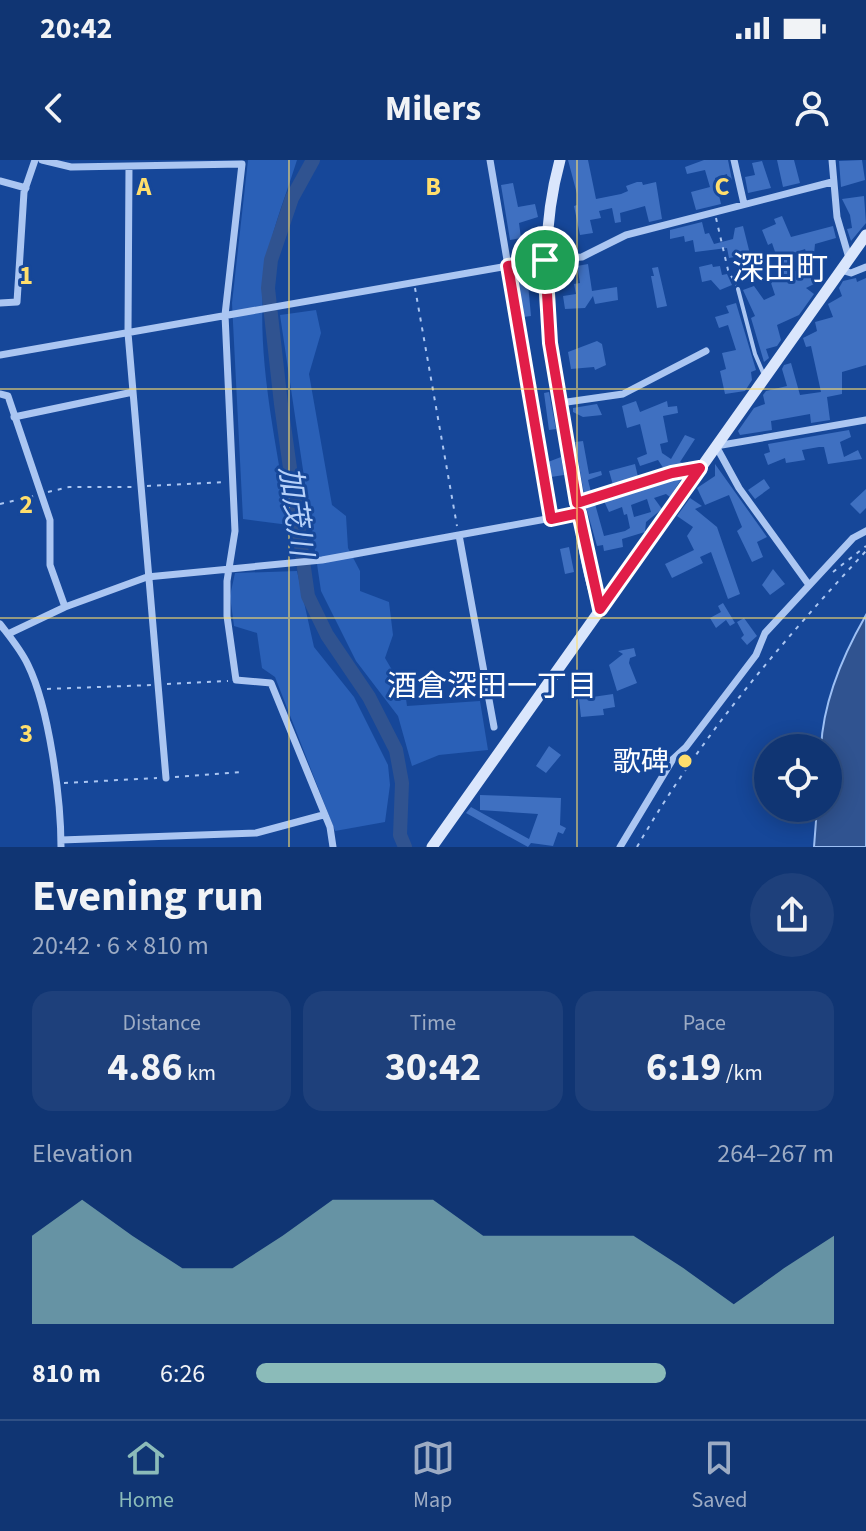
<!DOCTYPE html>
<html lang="en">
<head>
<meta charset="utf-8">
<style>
	:root { --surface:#103573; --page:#1e407b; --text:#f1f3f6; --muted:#9cabc4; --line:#305085; --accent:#8bbbb9 }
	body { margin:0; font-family:"Source Sans 3","Noto Sans JP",sans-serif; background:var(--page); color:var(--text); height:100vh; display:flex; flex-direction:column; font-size:30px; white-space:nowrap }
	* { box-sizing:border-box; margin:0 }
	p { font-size:26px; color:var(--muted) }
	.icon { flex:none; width:44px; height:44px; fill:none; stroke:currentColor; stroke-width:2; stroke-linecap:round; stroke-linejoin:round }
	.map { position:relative; height:687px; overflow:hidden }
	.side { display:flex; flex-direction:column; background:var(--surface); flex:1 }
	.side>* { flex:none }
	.controls { position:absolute; left:754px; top:574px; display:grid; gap:16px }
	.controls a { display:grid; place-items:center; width:88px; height:88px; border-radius:50%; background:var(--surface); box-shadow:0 4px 20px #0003,0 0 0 2px var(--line); font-size:40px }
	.pin { position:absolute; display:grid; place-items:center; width:68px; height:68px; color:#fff; margin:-34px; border:4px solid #fff; border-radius:50%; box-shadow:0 2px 8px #0007 }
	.round { display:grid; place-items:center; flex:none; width:84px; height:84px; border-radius:42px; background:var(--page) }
	.headline { display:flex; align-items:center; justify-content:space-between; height:136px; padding:0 32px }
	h1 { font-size:44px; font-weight:700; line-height:60px }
	.figures { display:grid; grid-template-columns:repeat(3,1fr); gap:12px; height:136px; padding:8px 32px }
	.figures div { display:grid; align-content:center; border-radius:20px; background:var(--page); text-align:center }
	.figures b { font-size:40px; font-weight:700 }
	.figures small { font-size:22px; font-weight:400 }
	.figures p { font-size:22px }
	.chart { height:224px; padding:16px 32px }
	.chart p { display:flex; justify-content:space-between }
	.chart svg { width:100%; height:144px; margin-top:8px; fill:var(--accent); opacity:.7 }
	ul { padding:0 32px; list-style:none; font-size:26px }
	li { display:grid; grid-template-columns:128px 96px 1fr; align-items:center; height:60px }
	li i { height:20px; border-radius:10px; background:var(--accent) }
	.status { display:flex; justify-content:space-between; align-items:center; height:56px; padding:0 40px; background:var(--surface); direction:ltr }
	.status svg { height:22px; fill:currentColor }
	header { display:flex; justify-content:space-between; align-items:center; height:104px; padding:0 32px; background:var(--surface); font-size:36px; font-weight:700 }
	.tab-bar { display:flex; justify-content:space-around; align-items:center; height:112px; border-top:2px solid var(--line); background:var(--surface); font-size:22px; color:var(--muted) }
	.tab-bar a { display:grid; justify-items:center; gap:4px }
	.tab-bar .current { color:var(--accent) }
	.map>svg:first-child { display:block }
	.green { fill:#2a60b7 }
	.water { fill:#305390; stroke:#9dc0f5; stroke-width:2 }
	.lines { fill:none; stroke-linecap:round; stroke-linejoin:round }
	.river { stroke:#305390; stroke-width:14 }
	.building { fill:#3f70c1; fill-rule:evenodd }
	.path { stroke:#abc6f2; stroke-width:2; stroke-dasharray:4 6; stroke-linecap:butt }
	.lane { stroke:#abc6f2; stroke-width:4 }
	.street { stroke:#abc6f2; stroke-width:7 }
	.secondary { stroke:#dae6fc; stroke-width:11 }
	.route-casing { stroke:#fff; stroke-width:16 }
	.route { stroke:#e11d48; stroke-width:10 }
	.grid { fill:none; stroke:#ffde6c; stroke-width:2; stroke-opacity:0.55 }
	.poi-dot { fill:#ffde6c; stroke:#164799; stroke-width:3 }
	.labels { text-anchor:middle; stroke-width:6; stroke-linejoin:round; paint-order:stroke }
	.poi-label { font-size:28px; fill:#fff; stroke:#164799; text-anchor:end }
	.water-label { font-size:30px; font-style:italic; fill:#b7d1f9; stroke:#164799 }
	.neighbourhood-label { font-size:30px; fill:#fff; stroke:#164799 }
	.quarter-label { font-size:32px; fill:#fff; stroke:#164799 }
	.grid-label { font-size:26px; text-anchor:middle; font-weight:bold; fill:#ffde6c; stroke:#164799; stroke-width:6; stroke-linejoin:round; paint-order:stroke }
</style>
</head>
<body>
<div class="status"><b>20:42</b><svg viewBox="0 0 49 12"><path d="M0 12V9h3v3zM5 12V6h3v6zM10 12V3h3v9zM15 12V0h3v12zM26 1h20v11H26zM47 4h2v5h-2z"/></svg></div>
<header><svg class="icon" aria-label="back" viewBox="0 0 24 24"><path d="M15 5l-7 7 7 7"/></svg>Milers<svg class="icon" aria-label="person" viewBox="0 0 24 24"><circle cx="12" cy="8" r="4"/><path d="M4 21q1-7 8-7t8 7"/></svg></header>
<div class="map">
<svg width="866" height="687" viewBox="0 0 866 687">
	<rect width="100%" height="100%" fill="#164799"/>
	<path class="green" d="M 248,0 L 297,0 C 285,39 268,78 264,119 C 256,200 277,285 289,365 L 243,359 L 232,143 Z
		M 316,150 L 321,173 L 309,214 L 332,345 L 346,356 L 348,388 L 360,411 L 360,431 L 389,442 L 393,475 L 385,498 L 405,532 L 407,546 L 480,541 L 488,590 L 439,595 L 412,606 L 398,556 L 356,501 L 321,431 L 280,155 Z
		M 297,411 L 314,487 L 354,537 L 388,605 L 390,625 L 385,662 L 335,671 L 275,517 L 262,508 L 257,473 L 234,466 L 230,436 L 235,413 Z"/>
	<path class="water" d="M 866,455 L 866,687 L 814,687 L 817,648 L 828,648 L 828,588 L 821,588 C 823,542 843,495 866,455 Z"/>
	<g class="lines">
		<path class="river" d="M 313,0 L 292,38 L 271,100 L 268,128 L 281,244 L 308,436 L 327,475 L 369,537 L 396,590 L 402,623 L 400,675 L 405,687"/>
	</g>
	<path class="building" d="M 568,0 L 588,0 L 596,39 L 621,34 L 628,31 L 626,26 L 637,22 L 642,22 L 643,25 L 656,22 L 662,59 L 649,62 L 645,46 L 620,53 L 621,62 L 615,63 L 612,48 L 599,51 L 601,58 L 590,60 L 593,73 L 580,75 L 574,46 L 577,45 L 577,34 Z
		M 704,0 L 728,0 L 732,20 L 728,21 L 727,14 L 715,18 L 721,44 L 696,50 L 691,32 L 710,27 L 705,10 L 687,14 L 685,7 Z
		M 777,0 L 794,0 L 800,23 L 783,27 Z
		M 862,0 L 865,20 L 841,27 L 839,1 Z
		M 762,1 L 771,28 L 748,33 L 745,17 L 755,15 L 752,3 Z
		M 513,23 L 518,47 L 535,44 L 538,57 L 519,63 L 521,78 L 510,80 L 501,25 Z
		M 864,36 L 866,63 L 851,81 L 847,69 L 852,68 L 850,55 L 842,39 Z
		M 782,56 L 791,77 L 833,66 L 836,78 L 815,84 L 814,94 L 807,95 L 805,89 L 788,95 L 793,112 L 809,106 L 816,123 L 806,128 L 814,134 L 799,155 L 777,165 L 781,180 L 777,186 L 766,189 L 769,198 L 764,202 L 751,158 L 755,156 L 743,130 L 754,126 L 764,140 L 775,135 L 770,120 L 783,115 L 772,83 L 768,85 L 762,70 L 776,64 L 774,59 Z
		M 702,62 L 705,74 L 709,73 L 714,84 L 733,79 L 735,68 L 743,66 L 750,94 L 729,98 L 727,88 L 695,92 L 693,80 L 685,82 L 684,76 L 670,79 L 670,70 Z
		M 588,104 L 592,131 L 617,127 L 618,140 L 595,144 L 593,136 L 585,148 L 565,149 L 563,136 L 576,134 L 574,124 L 580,123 L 577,106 Z
		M 712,104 L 713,107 L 720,106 L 722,115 L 727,114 L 732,125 L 720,130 L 711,120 L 702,122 L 699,107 Z
		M 658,107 L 667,146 L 657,148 L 651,116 L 654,116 L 652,108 Z
		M 516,113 L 527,113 L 531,156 L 523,157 Z
		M 856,118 L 857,122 L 866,118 L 866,205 L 842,212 L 842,234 L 827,237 L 830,260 L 811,263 L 810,254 L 771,261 L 772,270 L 740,275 L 738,271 L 754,248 L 765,244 L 763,235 L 766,231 L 787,226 L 782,209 L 784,205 L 791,203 L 800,235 L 821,232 L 811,186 L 806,187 L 803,178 L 817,171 L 815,162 L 833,157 L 828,144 L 842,136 L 839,128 L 843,121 Z
		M 736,143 L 756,210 L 751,212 L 752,220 L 745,231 L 725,234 L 720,211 L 726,209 L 722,193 L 736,190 L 728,165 L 719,168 L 715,157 L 729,153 L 726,146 Z
		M 597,181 L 602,184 L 606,205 L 595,210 L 594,207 L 571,209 L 568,192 Z
		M 549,232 L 556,269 L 549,270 L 544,233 Z
		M 636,241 L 640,252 L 667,241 L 668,247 L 677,246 L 678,253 L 663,256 L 668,282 L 660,284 L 662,293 L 671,299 L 685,275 L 695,279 L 680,302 L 686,304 L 664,309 L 658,300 L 640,306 L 637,298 L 647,294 L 640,264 L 627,268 L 622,246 Z
		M 597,244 L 602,255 L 583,257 L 573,252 L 573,248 Z
		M 849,270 L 851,277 L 840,282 L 844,297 L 858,290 L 862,299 L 828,304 L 824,287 L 819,287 L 802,290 L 805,300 L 786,303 L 785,298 L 768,305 L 764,294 L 770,292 L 768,284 Z
		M 583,281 L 589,314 L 601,311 L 602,315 L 588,320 L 591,332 L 584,334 L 575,282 Z
		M 561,297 L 564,315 L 551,317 L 548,302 Z
		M 635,304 L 638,317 L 613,325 L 609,311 Z
		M 715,304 L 767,377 L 757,382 L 763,397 L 752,402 L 737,371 L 742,367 L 729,335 L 705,345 L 697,328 L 715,316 Z
		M 682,318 L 670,337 L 666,334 L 654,338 L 662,349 L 646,362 L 645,372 L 622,379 L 623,387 L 604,391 L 603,385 L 597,386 L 586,347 L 595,344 L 604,376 L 625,371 L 630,368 L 627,354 L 624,355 L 622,347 L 609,352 L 604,341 ZM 647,339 L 651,352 L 634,357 L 631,345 Z
		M 764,319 L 770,328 L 755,339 L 748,330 Z
		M 866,329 L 866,348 L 860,354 L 850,344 Z
		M 690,338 L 702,346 L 695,349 L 717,367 L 740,434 L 728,439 L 711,392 L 700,397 L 703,403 L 672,418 L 665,404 L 694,390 L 687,376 L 693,367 L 677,356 Z
		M 569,387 L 574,412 L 565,414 L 560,389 Z
		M 773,409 L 785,424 L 770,435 L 762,425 Z
		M 723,443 L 735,463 L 730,466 L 726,460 L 716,468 L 710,458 L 721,452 L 718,446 Z
		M 744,458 L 757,476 L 747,485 L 741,478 L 744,475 L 737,462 Z
		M 634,488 L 636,496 L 630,498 L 629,503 L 637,523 L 617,531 L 609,505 L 623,494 L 618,491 Z
		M 613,534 L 615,547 L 603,549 L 604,555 L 581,557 L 579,539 Z
		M 549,586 L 561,595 L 546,613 L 536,606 Z
		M 480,635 L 561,638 L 560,665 L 566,668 L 563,674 L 558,672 L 553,686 L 531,683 L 528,687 L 466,653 L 471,647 L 529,679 L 538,654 L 480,650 Z"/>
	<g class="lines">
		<path class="path" d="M 716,58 L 728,110 L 736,125
			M 415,128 L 457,366
			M 147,326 L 225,322
			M 48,332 L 69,327 L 133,327
			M 0,344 L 34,336
			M 833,412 L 866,386
			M 167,524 L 228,521
			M 47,529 L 152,525
			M 175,617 L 243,612
			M 64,623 L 157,618
			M 637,687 C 700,577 780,484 866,391"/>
		<path class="lane" d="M 738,129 L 755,194 L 764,215"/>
		<path class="street" d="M 42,0 L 71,7 L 242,4 L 225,155 L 235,371 L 227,421 L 227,456 L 236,520 L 271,523 L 330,667 L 333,687
			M 490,0 L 551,359
			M 734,0 L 744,44
			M 832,0 L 837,57 L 849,98
			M 129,6 L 128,173 L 166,618
			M 0,21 L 26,28
			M 545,100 L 582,97 L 626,75 L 832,22
			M 841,110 L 851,113 L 866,107
			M 0,143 L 17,142 L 24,32 L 35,0
			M 0,195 L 508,106
			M 0,234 L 8,236 L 50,360 L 50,405 L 65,447
			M 560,243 L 623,234 L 706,191
			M 14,257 L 133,232
			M 577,343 L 672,313 L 700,308
			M 459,375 L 494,567
			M 809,425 L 739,328 L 716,286 L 866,260
			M 0,464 C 10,477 21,490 28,505 C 49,548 61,638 61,687
			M 8,474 L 65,447 L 147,417 L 322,400 L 579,353
			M 61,680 L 256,673 L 323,655
			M 620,687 L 673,599 L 686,587 L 756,495 L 765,473 L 853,378 L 866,371"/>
		<path class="secondary" d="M 560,0 C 531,105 554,208 572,313 C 580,358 584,407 600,449
			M 508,106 L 545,100
			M 432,687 L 866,75"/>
	</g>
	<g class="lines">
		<g class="route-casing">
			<path id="route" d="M 545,100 L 550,183 L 577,343 L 672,313 L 700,308 L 600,449 L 579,353 L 551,359 L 508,106 Z"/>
		</g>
		<use href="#route" class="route"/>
	</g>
	<path class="grid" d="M 289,0 L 289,687M 577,0 L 577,687M 0,229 L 866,229M 0,458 L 866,458"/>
	<circle class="poi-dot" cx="685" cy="601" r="8"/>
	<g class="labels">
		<g class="poi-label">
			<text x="669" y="611">歌碑</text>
		</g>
		<g class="water-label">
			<text transform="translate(296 351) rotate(82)" y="10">加茂川</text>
		</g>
		<g class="neighbourhood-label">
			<text x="492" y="536">酒倉深田一丁目</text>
		</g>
		<g class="quarter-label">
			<text x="780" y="119">深田町</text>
		</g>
	</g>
	<g class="grid-label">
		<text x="144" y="35">A</text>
		<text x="433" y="35">B</text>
		<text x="722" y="35">C</text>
		<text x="26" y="124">1</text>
		<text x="26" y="353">2</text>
		<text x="26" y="582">3</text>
	</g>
</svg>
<div class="controls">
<a><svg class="icon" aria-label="locate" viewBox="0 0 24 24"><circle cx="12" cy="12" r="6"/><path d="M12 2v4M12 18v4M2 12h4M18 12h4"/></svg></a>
</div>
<div class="pin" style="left:545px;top:100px;background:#1e9e55"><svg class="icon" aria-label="arrive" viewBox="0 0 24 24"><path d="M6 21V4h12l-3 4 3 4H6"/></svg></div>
</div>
<section class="side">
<div class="headline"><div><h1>Evening run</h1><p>20:42 · 6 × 810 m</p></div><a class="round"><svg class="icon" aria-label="share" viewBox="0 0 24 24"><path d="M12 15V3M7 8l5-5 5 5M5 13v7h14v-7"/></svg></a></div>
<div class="figures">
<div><p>Distance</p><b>4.86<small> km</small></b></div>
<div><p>Time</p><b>30:42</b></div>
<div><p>Pace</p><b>6:19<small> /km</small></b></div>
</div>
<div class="chart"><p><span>Elevation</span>264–267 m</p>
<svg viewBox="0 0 160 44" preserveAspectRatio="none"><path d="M0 44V17L10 6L20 17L30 27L40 27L50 17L60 6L70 6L80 6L90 17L100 17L110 17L120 17L130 27L140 38L150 27L160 17V44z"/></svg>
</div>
<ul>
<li><b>810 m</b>6:26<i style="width:71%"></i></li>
</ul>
</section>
<nav class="tab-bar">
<a class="current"><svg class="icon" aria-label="home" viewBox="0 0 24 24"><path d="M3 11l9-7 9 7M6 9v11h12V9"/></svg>Home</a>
<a><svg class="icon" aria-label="map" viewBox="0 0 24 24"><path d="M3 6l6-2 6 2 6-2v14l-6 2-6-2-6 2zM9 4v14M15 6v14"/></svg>Map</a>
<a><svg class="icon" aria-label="saved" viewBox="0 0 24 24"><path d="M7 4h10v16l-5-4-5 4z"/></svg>Saved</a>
</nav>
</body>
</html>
